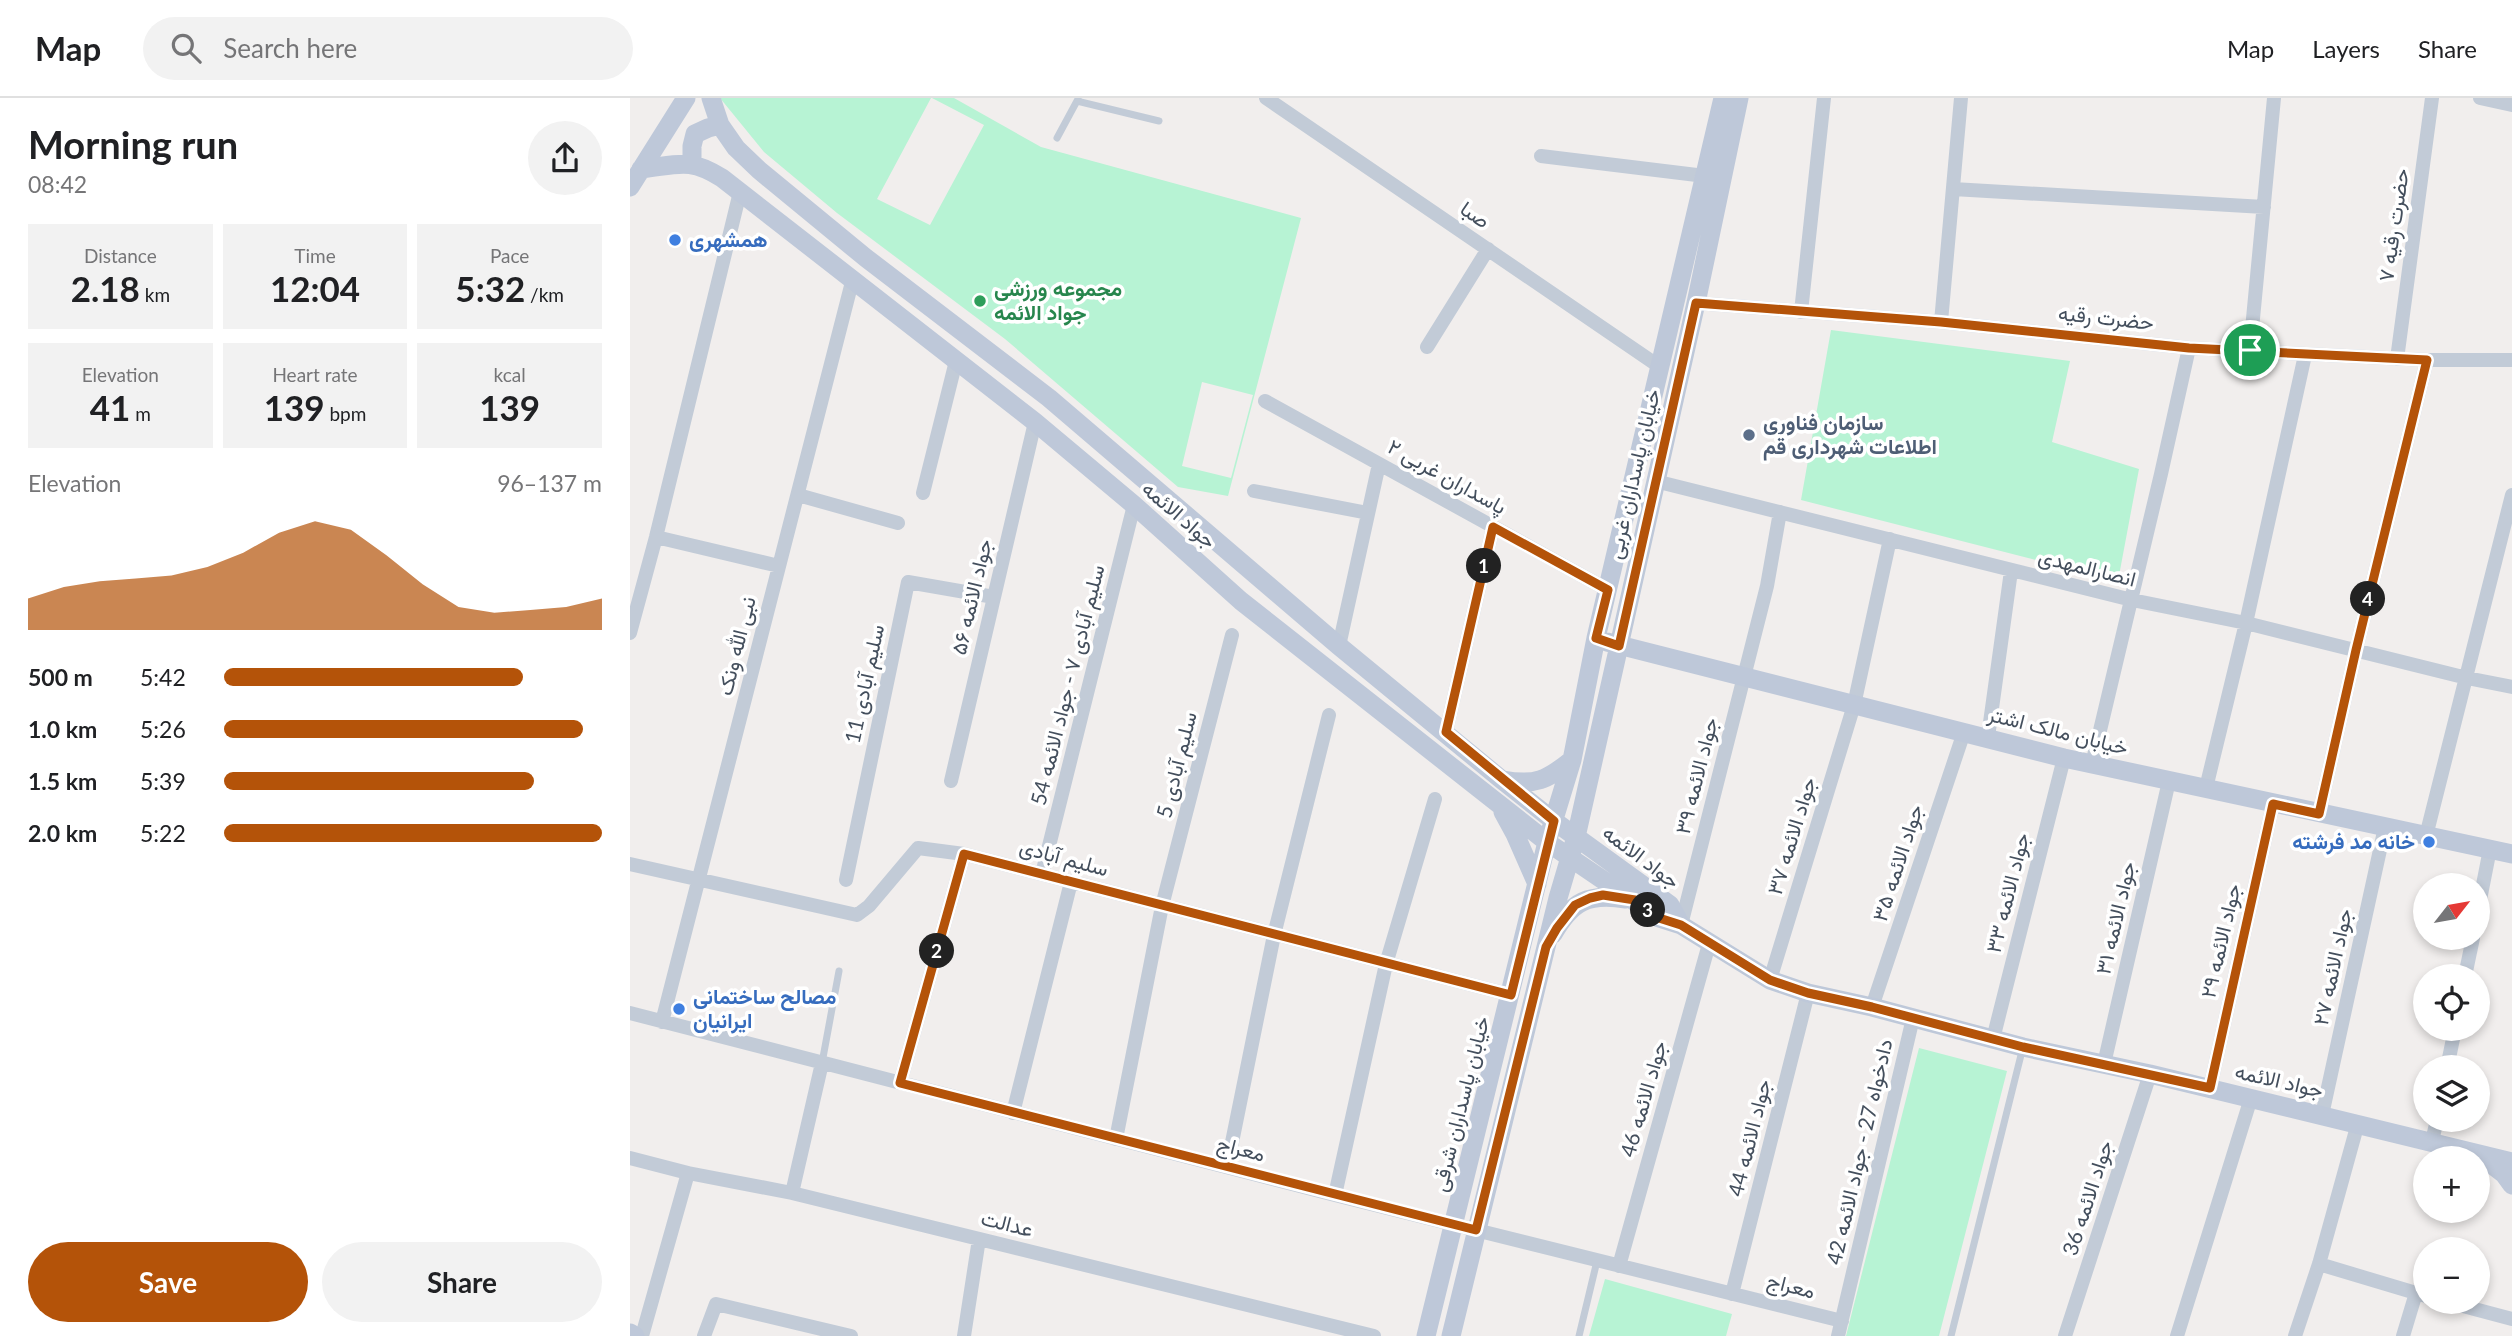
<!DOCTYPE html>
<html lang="en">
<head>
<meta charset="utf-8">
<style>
	:root { --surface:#fff; --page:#f2f2f2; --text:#202124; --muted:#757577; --line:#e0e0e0; --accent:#b45309 }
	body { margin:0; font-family:Lato,Vazirmatn,sans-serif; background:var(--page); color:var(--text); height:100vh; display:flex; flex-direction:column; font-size:26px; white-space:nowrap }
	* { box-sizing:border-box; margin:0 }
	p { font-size:23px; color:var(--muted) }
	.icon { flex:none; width:38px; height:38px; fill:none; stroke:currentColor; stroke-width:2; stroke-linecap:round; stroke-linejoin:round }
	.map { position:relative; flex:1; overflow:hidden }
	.sheet { display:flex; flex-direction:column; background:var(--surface); width:630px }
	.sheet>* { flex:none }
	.needle { width:46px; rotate:59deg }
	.buttons { position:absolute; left:1783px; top:775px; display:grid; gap:14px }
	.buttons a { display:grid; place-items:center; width:77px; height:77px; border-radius:50%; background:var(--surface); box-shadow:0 4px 10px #0003; font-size:35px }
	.pin { position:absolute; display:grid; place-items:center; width:60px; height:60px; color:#fff; margin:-30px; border:4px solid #fff; border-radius:50%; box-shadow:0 2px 7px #0007 }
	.km { position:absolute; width:35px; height:35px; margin:-18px; border-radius:50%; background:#222; color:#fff; font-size:19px; line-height:35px; text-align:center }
	.round { display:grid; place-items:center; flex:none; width:74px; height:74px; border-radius:37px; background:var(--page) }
	.overview { display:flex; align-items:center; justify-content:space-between; height:119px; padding:0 28px }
	h1 { font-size:38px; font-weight:700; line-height:52px }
	.stats { display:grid; grid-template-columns:repeat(3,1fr); gap:10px; height:119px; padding:7px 28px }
	.stats div { display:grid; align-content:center; border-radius:0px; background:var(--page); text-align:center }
	.stats b { font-size:35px; font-weight:700 }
	.stats small { font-size:19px; font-weight:400 }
	.stats p { font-size:19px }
	.chart { height:196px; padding:14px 28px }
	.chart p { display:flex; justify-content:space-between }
	.chart svg { width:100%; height:126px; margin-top:7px; fill:var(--accent); opacity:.7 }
	.button { display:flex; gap:14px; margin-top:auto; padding:14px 28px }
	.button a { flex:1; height:80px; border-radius:42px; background:var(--accent); color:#fff; font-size:28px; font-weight:700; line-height:80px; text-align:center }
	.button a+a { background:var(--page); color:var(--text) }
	ul { padding:0 28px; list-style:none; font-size:23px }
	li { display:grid; grid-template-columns:112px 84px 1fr; align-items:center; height:52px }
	li i { height:18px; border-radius:9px; background:var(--accent) }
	header { display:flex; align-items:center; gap:42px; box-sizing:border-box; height:98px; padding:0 35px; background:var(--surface); border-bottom:2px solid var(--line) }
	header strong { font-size:33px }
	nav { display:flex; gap:38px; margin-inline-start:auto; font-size:24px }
	.search { width:490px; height:63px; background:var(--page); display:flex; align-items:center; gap:18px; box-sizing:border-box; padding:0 24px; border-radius:38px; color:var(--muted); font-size:26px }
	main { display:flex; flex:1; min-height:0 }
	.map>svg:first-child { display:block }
	.green { fill:#b7f3d4; fill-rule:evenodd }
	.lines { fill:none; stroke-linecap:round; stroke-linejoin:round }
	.lane { stroke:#c2cbd7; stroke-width:7 }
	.street { stroke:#c2cbd7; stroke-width:14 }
	.secondary { stroke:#bec8d9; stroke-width:19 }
	.route-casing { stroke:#fff; stroke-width:14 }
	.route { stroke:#b45309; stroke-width:9 }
	.shop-dot { fill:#3f7fe0; stroke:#fff; stroke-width:2.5 }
	.leisure-dot { fill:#2e9e5b; stroke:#fff; stroke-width:2.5 }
	.service-dot { fill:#5c6f8a; stroke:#fff; stroke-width:2.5 }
	.labels { text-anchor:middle; stroke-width:7; stroke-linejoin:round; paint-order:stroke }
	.street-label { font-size:21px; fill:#444f5d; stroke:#fff }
	.shop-label { font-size:21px; font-weight:bold; fill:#366cbe; stroke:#fff; text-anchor:start }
	.leisure-label { font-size:21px; font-weight:bold; fill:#27864d; stroke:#fff; text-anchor:start }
	.service-label { font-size:21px; font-weight:bold; fill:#4e5e75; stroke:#fff; text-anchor:start }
</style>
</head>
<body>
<header>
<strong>Map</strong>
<div class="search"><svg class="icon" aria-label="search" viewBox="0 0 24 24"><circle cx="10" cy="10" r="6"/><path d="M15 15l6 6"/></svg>Search here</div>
<nav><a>Map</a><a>Layers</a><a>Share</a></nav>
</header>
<main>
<section class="sheet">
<div class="overview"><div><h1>Morning run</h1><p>08:42</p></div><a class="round"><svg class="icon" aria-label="share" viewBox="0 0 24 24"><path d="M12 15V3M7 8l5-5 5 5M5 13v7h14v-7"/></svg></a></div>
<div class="stats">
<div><p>Distance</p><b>2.18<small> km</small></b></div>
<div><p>Time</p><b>12:04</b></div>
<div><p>Pace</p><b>5:32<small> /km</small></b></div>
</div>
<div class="stats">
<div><p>Elevation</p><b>41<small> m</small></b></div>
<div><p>Heart rate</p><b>139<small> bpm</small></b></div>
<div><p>kcal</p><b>139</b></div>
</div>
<div class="chart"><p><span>Elevation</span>96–137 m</p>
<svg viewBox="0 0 160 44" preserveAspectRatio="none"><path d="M0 44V33L10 29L20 27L30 26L40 25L50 22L60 17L70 10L80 6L90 9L100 18L110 28L120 36L130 38L140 37L150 36L160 33V44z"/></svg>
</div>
<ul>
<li><b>500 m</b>5:42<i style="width:79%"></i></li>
<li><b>1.0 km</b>5:26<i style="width:95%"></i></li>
<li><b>1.5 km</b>5:39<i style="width:82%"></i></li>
<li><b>2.0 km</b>5:22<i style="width:100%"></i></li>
</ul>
<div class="button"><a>Save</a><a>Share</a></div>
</section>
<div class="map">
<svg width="1882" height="1238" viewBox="0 0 1882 1238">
	<rect width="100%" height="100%" fill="#f1eeed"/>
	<path class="green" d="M 90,0 L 301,0 L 247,101 L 300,127 L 354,27 L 302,0 L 324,0 L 411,49 L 671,120 L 598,398 L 548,389 L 375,241 L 207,115 L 134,54 ZM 572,284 L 623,297 L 601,380 L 552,368 Z
		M 1201,232 L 1440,263 L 1422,344 L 1509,371 L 1488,483 L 1171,402 Z
		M 1289,950 L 1377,973 L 1309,1238 L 1216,1238 Z
		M 975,1181 L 1102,1216 L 1096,1238 L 959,1238 Z"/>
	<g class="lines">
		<path class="lane" d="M 447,3 L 529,23
			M 427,40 L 448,1
			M 192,965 L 209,873
			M 949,1238 L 967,1163
			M 1321,1238 L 1393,949"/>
		<path class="street" d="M 636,0 L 1030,269
			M 1850,0 L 1882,7
			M 911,58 L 1075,78
			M 1323,91 L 1634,109
			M 1066,205 L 1311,224 L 1559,250 L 1797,262 L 1882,262
			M 1171,214 L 1194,0
			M 1311,224 L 1331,0
			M 797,249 L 858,151
			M 1620,252 L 1644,0
			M 1767,261 L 1802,0
			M 635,303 L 978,492
			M 1025,383 L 1502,502 L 1616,525 L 1837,580 L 1882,589
			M 624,393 L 738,415
			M 293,395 L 326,263
			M 168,397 L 268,425
			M 26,439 L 149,468
			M 0,535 L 26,439 L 110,94
			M 709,548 L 749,366
			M 816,634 L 863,429
			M 1358,639 L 1381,473
			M 1462,666 L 1531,376 L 1559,250
			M 321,683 L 405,324
			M 1576,690 L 1616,525 L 1675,257
			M 1689,716 L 1726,552 L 1797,262
			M 1796,738 L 1882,397
			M 0,766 L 227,817 L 239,808 L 288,750 L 334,756 L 881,897
			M 412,776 L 504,407
			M 216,782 L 278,484 L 364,499
			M 1848,812 L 1860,751
			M 1051,827 L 1137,488 L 1150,414
			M 1835,878 L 1843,840
			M 1140,882 L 1224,607 L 1260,441
			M 1242,909 L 1334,634
			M 0,915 L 705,1097 L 1212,1223
			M 32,924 L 222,184
			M 1363,941 L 1434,660
			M 1474,966 L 1539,683
			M 1817,970 L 1825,931
			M 270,985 L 334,756
			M 1580,990 L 1643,706
			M 383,1015 L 441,784
			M 1692,1017 L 1755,729
			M 486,1041 L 532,808 L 602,537
			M 1802,1043 L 1807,1022
			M 0,1060 L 58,1075 L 162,1095 L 744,1238
			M 597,1069 L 644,837 L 699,617
			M 162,1095 L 192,965
			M 705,1097 L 756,866 L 805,701
			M 1689,1166 L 1796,1198
			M 989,1168 L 1079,846
			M 1102,1196 L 1178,895
			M 1818,1204 L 1882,1221
			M 12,1238 L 58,1075
			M 74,1238 L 86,1206 L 221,1238
			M 334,1238 L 349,1141
			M 1208,1238 L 1283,920
			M 1435,1238 L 1520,976
			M 1547,1238 L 1621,1000
			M 1665,1238 L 1689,1166 L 1728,1025
			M 1773,1238 L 1786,1195"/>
		<path class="secondary" d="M 81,0 L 90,27 L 106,50 L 129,72 L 236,160 L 419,300 L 709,548 L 872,682 L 924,723 L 1040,807 L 1051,827
			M 62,65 L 62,48 L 65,36 L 78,30 L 90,27
			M 11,71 C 48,67 59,59 92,80 L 405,324 L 504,407 L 611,503 L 917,744 L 1029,820 L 1051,827 L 1140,882 L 1178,895 L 1242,909 L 1393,949 L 1520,976 L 1882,1064
			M 0,89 L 56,0
			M 977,544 L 1434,660 L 1882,756
			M 873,682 C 905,688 917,682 942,662
			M 873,714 L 885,736 L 907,786
			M 923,836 C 942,803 958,795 996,801
			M 1853,1060 L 1874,1076 L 1882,1087
			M 0,1235 L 5,1238
			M 796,1238 L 917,744 L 942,662 L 966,540 L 1093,0
			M 821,1238 L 928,800 L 946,739 L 1066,205 L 1109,0"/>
	</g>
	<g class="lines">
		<g class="route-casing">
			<path id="route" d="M 1066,205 L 1311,224 L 1559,250 L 1797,262 L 1726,552 L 1689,716 L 1643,706 L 1580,990 L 1393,949 L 1242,909 L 1178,895 L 1140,882 L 1051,827 L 1029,820 L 1005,802 L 973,797 L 960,800 L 945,807 L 927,830 L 916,849 L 846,1132 L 270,985 L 334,756 L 881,897 L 924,723 L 816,634 L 863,429 L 978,492 L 966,540 L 989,548 Z"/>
		</g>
		<use href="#route" class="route"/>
	</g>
	<g class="shop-dot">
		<circle cx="45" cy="142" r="7"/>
		<circle cx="1799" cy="744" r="7"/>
		<circle cx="49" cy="911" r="7"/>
	</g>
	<circle class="leisure-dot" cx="350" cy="203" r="7"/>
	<circle class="service-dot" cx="1119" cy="337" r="7"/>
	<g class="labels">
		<g class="street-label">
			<text transform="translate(845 117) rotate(34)" y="7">صبا</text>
			<text transform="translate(1764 127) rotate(-82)" y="7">حضرت رقیه ۷</text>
			<text transform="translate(1476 220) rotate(6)" y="7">حضرت رقیه</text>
			<text transform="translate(1004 376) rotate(-77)" y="7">خیابان پاسداران غربی</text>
			<text transform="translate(817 379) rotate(29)" y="7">پاسداران غربی ۲</text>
			<text transform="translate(549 417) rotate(41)" y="7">جواد الائمه</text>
			<text transform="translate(1457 470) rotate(14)" y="7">انصارالمهدی</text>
			<text transform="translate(342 499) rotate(-77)" y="7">جواد الائمه ۵۶</text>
			<text transform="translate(107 548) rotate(-76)" y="7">نبی الله ونک</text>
			<text transform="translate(235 586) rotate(-78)" y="7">سلیم آبادی 11</text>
			<text transform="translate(438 587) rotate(-76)" y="7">سلیم آبادی ۷ - جواد الائمه 54</text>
			<text transform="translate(1428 633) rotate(14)" y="7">خیابان مالک اشتر</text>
			<text transform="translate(547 667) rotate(-76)" y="7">سلیم آبادی 5</text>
			<text transform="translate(1067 678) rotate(-76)" y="7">جواد الائمه ۳۹</text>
			<text transform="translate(1162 738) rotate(-73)" y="7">جواد الائمه ۳۷</text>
			<text transform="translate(1011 759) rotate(37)" y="7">جواد الائمه</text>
			<text transform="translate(434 760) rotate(15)" y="7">سلیم آبادی</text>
			<text transform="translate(1268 765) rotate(-72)" y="7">جواد الائمه ۳۵</text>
			<text transform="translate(1378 795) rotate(-76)" y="7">جواد الائمه ۳۳</text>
			<text transform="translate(1486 820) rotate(-77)" y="7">جواد الائمه ۳۱</text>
			<text transform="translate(1591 843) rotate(-77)" y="7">جواد الائمه ۲۹</text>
			<text transform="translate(1703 869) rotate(-78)" y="7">جواد الائمه ۲۷</text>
			<text transform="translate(1649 983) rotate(13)" y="7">جواد الائمه</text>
			<text transform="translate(1014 1001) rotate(-74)" y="7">جواد الائمه 46</text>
			<text transform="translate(831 1006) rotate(-76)" y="7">خیابان پاسداران شرقی</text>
			<text transform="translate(1120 1040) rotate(-76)" y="7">جواد الائمه 44</text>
			<text transform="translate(611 1051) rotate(14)" y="7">معراج</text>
			<text transform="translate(1230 1054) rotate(-77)" y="7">دادخواه 27 - جواد الائمه 42</text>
			<text transform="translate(1458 1100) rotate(-72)" y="7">جواد الائمه 36</text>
			<text transform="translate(377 1126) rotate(14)" y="7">عدالت</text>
			<text transform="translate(1161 1188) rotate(14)" y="7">معراج</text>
		</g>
		<g class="shop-label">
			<text x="59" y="149">همشهری</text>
			<text x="1785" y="751" text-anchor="end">خانه مد فرشته</text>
			<text x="63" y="906">مصالح ساختمانی<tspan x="63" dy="24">ایرانیان</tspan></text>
		</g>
		<g class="leisure-label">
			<text x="364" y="198">مجموعه ورزشی<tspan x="364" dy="24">جواد الائمه</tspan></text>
		</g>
		<g class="service-label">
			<text x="1133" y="332">سازمان فناوری<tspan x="1133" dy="24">اطلاعات شهرداری قم</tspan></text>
		</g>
	</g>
</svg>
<div class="buttons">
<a><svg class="needle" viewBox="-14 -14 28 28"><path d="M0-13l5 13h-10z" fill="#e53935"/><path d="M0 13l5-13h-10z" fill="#757577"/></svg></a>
<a><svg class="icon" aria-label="locate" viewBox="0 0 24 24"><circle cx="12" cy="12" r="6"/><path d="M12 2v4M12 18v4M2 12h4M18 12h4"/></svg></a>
<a><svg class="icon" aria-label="layers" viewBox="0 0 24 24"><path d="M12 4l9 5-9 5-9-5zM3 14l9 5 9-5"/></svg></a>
<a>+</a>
<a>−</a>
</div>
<div class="pin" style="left:1620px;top:252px;background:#1e9e55"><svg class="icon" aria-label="arrive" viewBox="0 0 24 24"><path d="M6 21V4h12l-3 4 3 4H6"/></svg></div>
<b class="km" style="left:854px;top:468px">1</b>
<b class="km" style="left:307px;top:853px">2</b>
<b class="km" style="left:1018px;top:812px">3</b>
<b class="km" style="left:1738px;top:501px">4</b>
</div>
</main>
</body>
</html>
